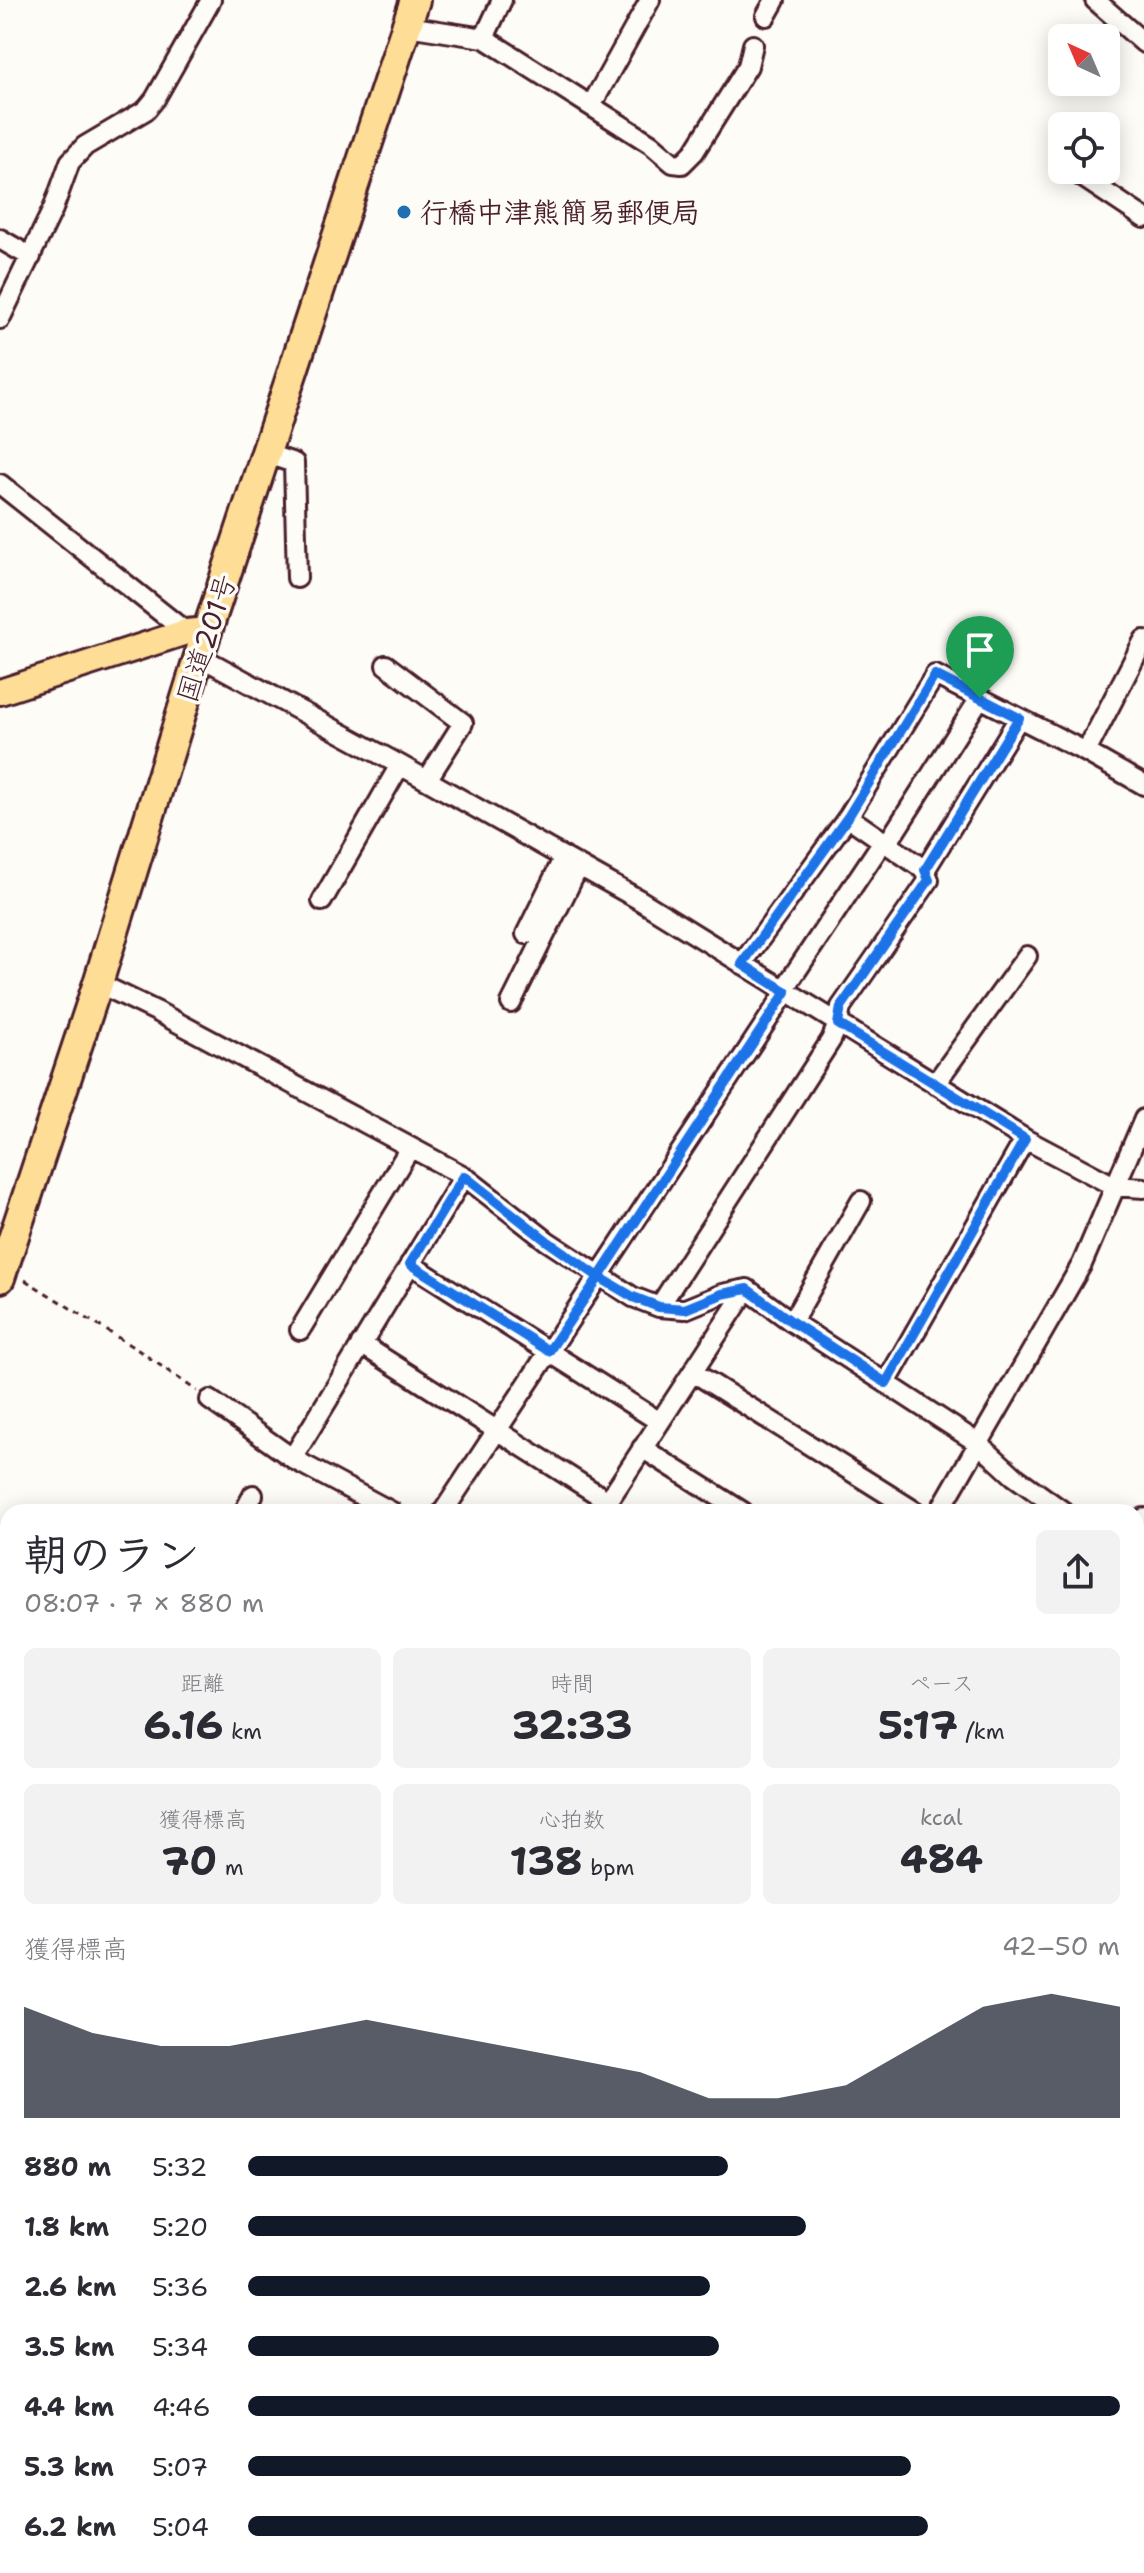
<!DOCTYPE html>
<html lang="ja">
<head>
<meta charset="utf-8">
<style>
	:root { --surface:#fff; --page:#f2f2f3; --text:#2b2b33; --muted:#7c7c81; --accent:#111827 }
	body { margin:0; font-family:"Shantell Sans","Klee One",sans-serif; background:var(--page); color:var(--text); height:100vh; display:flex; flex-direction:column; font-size:30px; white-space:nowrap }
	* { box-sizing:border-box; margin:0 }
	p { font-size:26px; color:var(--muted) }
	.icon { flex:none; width:44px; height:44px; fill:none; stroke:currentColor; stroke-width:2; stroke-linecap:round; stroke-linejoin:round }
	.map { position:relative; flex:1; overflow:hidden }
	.details { position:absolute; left:0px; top:1504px; width:1144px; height:1070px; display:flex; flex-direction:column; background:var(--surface); border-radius:24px 24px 0 0; box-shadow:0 4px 20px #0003 }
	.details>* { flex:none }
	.needle { width:52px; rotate:316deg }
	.buttons { position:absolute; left:1048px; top:24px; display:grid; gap:16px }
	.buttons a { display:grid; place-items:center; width:72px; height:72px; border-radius:12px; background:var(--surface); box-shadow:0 4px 20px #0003; font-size:40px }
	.pin { position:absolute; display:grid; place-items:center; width:68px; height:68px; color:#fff; margin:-82px -34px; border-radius:50% 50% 50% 0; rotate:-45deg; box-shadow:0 0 8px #0007 }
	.pin .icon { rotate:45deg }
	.round { display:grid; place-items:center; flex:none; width:84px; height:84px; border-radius:12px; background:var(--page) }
	.head { display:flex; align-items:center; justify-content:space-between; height:136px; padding:0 24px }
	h1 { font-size:44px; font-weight:700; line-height:60px }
	.figures { display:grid; grid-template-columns:repeat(3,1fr); gap:12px; height:136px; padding:8px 24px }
	.figures div { display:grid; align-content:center; border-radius:12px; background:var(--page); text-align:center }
	.figures b { font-size:40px; font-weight:700 }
	.figures small { font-size:22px; font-weight:400 }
	.figures p { font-size:22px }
	.chart { height:224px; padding:16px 24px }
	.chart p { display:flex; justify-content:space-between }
	.chart svg { width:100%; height:144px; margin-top:8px; fill:var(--accent); opacity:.7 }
	ul { padding:0 24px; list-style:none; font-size:26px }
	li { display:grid; grid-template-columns:128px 96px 1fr; align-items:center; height:60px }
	li i { height:20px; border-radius:10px; background:var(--accent) }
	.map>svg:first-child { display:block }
	.water { fill:#8fbde9; stroke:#737e9d; stroke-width:2 }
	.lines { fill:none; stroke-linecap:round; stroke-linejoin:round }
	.minor-casing { stroke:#4a1f2b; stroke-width:24 }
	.major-casing { stroke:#4a1f2b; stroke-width:30 }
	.highway-casing { stroke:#4a1f2b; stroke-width:34 }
	.path { stroke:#4a1f2b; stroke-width:3; stroke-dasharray:6 6; stroke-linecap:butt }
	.minor { stroke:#fdfcf7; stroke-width:18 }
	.major { stroke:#fede96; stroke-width:24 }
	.highway { stroke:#fede96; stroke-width:28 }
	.route-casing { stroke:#fff; stroke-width:16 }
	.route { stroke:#1a73e8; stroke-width:10 }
	.poi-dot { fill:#1f6fb2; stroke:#fdfcf7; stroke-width:3 }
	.labels { text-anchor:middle; stroke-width:7; stroke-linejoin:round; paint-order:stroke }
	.poi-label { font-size:28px; font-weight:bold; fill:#4a1f2b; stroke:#fdfcf7; text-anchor:start }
	.street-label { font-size:28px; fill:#4a1f2b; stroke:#fdfcf7 }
</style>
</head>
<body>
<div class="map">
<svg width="1144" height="2573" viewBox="0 0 1144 2573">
	<rect width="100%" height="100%" fill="#fdfcf7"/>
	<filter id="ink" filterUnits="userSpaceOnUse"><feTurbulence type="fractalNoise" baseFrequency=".0125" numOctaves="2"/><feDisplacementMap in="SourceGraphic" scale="16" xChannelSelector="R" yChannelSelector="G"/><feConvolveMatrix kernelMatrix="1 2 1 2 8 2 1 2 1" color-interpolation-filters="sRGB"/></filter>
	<g filter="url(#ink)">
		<path class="water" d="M 0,2512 L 8,2516 L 8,2566 L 89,2566 L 98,2573 L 0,2572 Z"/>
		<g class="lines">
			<g class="minor-casing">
				<path id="minor" d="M 1095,0 L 1144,43
					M 766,16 L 775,0
					M 407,26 L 484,38 L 591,106 L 650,0
					M 484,38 L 502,0
					M 591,106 L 651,144 L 673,163 L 682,164 L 694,152 L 748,66 L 753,45
					M 1072,170 L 1144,218
					M 0,239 L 31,257
					M 0,319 L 53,209 L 70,162 L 85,146 L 146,110 L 155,99 L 211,0
					M 267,454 L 294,463 L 297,578
					M 0,484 L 186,632
					M 199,656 L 400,765 L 638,899 L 1025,1139 L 1114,1186 L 1144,1188
					M 386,665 L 463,723 L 427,780
					M 1086,752 L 1144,640
					M 887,844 L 980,698
					M 925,870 L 1019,718
					M 322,901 L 400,765
					M 526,934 L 564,857
					M 742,964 L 848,817 L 935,675 L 1086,752 L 1144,785
					M 98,983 L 156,1011 L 464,1176 L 547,1241 L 633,1297 L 659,1307 L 685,1309 L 722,1294 L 747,1289 L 792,1322 L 978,1443 L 1014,1476 L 1064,1512
					M 783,991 L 883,841
					M 511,1003 L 579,866
					M 935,1084 L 1027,956
					M 410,1264 L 660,1422
					M 659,1307 L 831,1040 L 838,1024 L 841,1007 L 929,880 L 925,870 L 848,817
					M 792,1322 L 861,1201
					M 300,1330 L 410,1148
					M 361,1344 L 608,1501
					M 693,1372 L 916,1512
					M 886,1383 L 1025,1139
					M 210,1400 L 295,1460 L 392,1512
					M 642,1448 L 743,1512
					M 298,1449 L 464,1176
					M 244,1512 L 253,1495
					M 443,1512 L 786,992
					M 601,1512 L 747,1289
					M 939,1512 L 1082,1264 L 1144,1119
					M 1136,1529 L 1144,1518
					M 1136,1562 L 1144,1568
					M 0,1621 L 8,1626
					M 1136,1740 L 1144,1727
					M 1136,1760 L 1144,1765
					M 1136,1865 L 1144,1870
					M 1136,1931 L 1144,1935
					M 1136,1974 L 1144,1961
					M 0,2149 L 8,2139
					M 1136,2158 L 1144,2145
					M 0,2191 L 8,2205
					M 1136,2244 L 1144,2249
					M 488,2566 L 494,2573"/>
			</g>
			<g class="major-casing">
				<path id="major" d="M 0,692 L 186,632 L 208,630"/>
			</g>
			<g class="highway-casing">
				<path id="highway" d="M 0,1278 L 98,983 L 199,656 L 415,0"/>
			</g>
			<path class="path" d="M 25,1280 L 138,1350 L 197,1391
				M 1136,2315 L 1144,2319
				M 948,2566 L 957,2573"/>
			<use href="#minor" class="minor"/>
			<use href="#major" class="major"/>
			<use href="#highway" class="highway"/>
		</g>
	</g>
	<g class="lines" filter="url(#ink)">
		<g class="route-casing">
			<path id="route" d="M 980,698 L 935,675 L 848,817 L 742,964 L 786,992 L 599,1277 L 547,1241 L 464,1176 L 410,1264 L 549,1351 L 599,1277 L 633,1297 L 659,1307 L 685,1309 L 722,1294 L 747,1289 L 792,1322 L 886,1383 L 1025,1139 L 838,1024 L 841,1007 L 929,880 L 925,870 L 1019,718 L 980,698"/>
		</g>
		<use href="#route" class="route"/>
	</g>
	<circle class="poi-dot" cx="404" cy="212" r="8"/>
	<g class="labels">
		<g class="poi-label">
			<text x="420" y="222">行橋中津熊簡易郵便局</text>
		</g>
		<g class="street-label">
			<text transform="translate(206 638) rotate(-72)" y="10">国道201号</text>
		</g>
	</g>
</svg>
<div class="buttons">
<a><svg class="needle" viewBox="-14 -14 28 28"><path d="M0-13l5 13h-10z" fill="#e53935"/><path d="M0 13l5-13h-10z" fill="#7c7c81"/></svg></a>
<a><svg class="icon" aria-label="locate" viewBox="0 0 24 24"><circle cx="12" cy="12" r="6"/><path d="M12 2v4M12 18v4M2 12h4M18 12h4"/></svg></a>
</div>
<div class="pin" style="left:980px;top:698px;background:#1e9e55"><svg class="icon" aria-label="arrive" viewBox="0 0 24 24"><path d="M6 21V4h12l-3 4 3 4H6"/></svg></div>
<section class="details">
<div class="head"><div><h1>朝のラン</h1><p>08:07 · 7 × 880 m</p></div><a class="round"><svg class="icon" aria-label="share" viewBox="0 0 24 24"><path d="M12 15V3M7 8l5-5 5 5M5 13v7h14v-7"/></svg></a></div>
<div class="figures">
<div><p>距離</p><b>6.16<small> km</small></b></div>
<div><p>時間</p><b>32:33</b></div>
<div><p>ペース</p><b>5:17<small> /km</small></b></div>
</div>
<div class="figures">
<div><p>獲得標高</p><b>70<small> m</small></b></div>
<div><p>心拍数</p><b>138<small> bpm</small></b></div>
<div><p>kcal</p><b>484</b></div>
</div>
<div class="chart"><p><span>獲得標高</span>42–50 m</p>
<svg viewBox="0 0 160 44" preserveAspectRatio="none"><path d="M0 44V10L10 18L20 22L30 22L40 18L50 14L60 18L70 22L80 26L90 30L100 38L110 38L120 34L130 22L140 10L150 6L160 10V44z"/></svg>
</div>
<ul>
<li><b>880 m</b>5:32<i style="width:55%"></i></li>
<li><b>1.8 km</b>5:20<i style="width:64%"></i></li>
<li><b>2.6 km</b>5:36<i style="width:53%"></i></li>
<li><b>3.5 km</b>5:34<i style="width:54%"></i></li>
<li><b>4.4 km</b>4:46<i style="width:100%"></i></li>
<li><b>5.3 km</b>5:07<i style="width:76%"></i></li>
<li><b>6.2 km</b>5:04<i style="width:78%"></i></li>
</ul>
</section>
</div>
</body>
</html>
